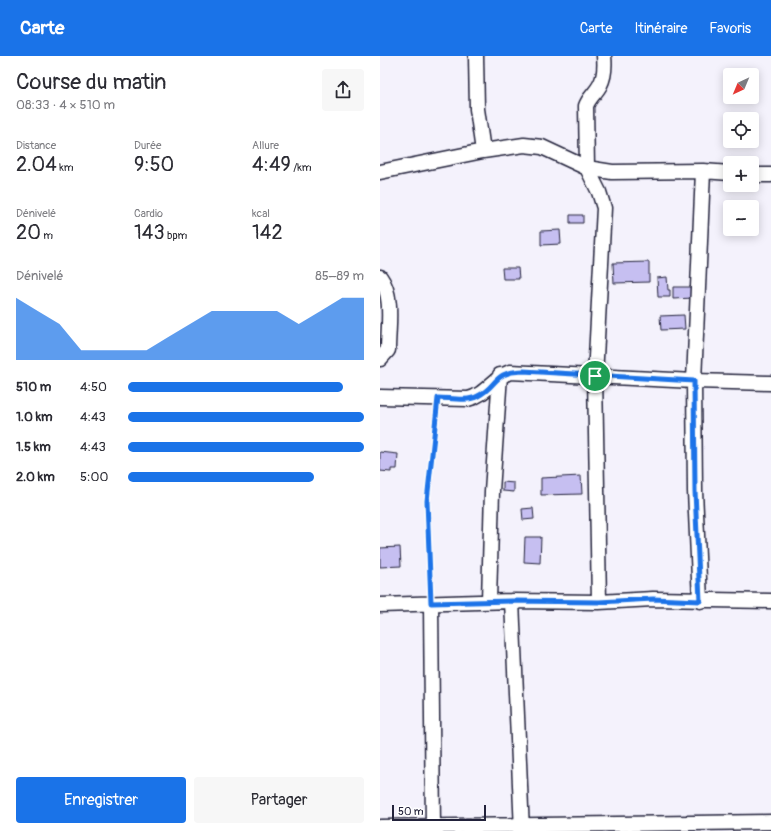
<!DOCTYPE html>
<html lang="fr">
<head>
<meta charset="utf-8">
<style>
	:root { --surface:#fff; --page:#f7f7f7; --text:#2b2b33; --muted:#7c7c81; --accent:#1a73e8 }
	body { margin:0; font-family:Pangolin,sans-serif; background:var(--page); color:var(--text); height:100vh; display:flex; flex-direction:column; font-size:15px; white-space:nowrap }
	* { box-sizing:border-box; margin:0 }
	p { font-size:13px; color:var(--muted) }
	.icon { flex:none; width:22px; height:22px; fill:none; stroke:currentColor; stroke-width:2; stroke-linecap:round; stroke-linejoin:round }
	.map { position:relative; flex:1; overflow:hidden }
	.drawer { display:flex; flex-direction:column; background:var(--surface); width:380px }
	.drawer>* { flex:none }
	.needle { width:26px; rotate:224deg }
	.controls { position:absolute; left:343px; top:12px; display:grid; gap:8px }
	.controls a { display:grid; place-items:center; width:36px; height:36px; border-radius:4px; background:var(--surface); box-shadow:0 2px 10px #0003; font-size:20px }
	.scale { position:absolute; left:12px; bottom:10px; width:94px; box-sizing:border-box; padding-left:4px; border:2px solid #22223b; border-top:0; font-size:11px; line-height:14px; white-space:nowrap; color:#22223b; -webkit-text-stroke:3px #fff; paint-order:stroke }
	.pin { position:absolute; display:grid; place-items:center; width:34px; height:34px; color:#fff; margin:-17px; border:2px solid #fff; border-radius:50%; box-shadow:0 1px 4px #0007 }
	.round { display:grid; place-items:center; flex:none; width:42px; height:42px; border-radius:4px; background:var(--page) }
	.summary { display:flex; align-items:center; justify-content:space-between; height:68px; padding:0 16px }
	h1 { font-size:22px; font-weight:600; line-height:30px }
	.metrics { display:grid; grid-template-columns:repeat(3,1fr); gap:6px; height:68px; padding:4px 16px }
	.metrics div { display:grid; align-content:center }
	.metrics b { font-size:20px; font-weight:600 }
	.metrics small { font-size:11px; font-weight:400 }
	.metrics p { font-size:11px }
	.chart { height:112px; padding:8px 16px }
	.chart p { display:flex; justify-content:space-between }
	.chart svg { width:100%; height:72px; margin-top:4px; fill:var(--accent); opacity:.7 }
	.cta { display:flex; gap:8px; margin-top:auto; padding:8px 16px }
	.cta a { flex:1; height:46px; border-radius:4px; background:var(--accent); color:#fff; font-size:16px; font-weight:600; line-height:46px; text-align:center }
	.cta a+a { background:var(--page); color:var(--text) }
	ul { padding:0 16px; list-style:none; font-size:13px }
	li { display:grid; grid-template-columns:64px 48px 1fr; align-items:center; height:30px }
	li i { height:10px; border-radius:5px; background:var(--accent) }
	header { display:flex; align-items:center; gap:24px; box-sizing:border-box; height:56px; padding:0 20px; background:var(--accent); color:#fff }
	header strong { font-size:19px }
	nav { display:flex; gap:22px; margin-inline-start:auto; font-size:14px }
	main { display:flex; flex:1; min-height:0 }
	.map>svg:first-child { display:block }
	.building { fill:#c6bff1; stroke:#22223b }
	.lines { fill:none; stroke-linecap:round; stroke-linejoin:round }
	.minor-casing { stroke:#22223b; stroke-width:17 }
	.path { stroke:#22223b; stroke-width:2.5; stroke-dasharray:3 3; stroke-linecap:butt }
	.minor { stroke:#fff; stroke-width:14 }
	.route-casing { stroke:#fff; stroke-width:8 }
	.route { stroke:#1a73e8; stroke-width:5 }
</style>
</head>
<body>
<header>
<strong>Carte</strong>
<nav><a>Carte</a><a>Itinéraire</a><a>Favoris</a></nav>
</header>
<main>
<section class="drawer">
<div class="summary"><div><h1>Course du matin</h1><p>08:33 · 4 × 510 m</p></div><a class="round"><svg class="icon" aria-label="share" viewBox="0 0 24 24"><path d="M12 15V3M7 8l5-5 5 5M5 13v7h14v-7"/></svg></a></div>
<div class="metrics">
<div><p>Distance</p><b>2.04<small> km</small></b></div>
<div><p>Durée</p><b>9:50</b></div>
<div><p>Allure</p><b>4:49<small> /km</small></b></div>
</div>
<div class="metrics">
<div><p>Dénivelé</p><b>20<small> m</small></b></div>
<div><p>Cardio</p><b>143<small> bpm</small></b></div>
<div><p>kcal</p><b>142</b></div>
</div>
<div class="chart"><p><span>Dénivelé</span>85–89 m</p>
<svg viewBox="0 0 160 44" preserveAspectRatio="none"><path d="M0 44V6L10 14L20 22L30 38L40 38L50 38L60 38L70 30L80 22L90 14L100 14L110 14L120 14L130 22L140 14L150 6L160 6V44z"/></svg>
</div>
<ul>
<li><b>510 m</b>4:50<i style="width:91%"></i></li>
<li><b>1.0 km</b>4:43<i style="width:100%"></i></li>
<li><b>1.5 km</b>4:43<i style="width:100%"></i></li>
<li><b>2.0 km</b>5:00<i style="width:79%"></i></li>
</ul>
<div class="cta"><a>Enregistrer</a><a>Partager</a></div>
</section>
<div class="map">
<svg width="391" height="775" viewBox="0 0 391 775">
	<rect width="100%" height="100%" fill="#f4f2fc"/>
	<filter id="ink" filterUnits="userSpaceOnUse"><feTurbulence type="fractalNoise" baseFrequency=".025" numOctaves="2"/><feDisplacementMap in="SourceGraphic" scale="8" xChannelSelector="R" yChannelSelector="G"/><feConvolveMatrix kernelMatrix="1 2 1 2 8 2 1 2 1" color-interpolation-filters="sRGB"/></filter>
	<g filter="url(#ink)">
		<path class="building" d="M 190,159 L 203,159 L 203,167 L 190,167 Z
			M 180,174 L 181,188 L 161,189 L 161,175 Z
			M 269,206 L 269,226 L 234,227 L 233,207 Z
			M 122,212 L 138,212 L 139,223 L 123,223 Z
			M 287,221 L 288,234 L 290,234 L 290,241 L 278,241 L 277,222 Z
			M 293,231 L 313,231 L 314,242 L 293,243 Z
			M 304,259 L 305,273 L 281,274 L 280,260 Z
			M 0,396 L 18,398 L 17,413 L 11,413 L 11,416 L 0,415 Z
			M 201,420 L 202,438 L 161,439 L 161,422 Z
			M 123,426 L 134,427 L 134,436 L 123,435 Z
			M 153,452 L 154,463 L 143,464 L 142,453 Z
			M 145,481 L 161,481 L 160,507 L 144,506 Z
			M 20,491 L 21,510 L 0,511 L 0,492 Z"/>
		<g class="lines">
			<g class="minor-casing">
				<path id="minor" d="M 96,0 L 97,53 L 103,95
					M 0,116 L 103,95 L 144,89 L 162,91 L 207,112 L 232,116 L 323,115 L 350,117
					M 372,119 L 391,119
					M 0,221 C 14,240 8,272 8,294 L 0,303
					M 0,341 L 88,343 C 106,339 113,322 130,316 L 314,325 L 391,327
					M 109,545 L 112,435 L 120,319
					M 132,545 L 142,775
					M 320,545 L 315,435 L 314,325 L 323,115
					M 219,546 L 215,320 L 224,152 L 219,136 L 207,112 L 206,50 C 209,41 216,37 220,29 C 225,20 225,10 224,0
					M 51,547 L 53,775
					M 0,549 L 132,545 L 219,546 L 273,543 L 391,545
					M 0,771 L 391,766"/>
			</g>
			<path class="path" d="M 51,535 L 47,445 L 56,354"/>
			<use href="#minor" class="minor"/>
		</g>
	</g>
	<g class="lines" filter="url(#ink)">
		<g class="route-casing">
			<path id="route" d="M 143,315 L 314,325 L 315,435 L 320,545 L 273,543 L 219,546 L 132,545 L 51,547 L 47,445 L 58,342 C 70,342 87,346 98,340 C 119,329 112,316 143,315 Z"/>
		</g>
		<use href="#route" class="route"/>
	</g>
</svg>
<div class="controls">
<a><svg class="needle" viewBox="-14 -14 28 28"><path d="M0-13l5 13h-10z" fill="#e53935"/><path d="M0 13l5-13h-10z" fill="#7c7c81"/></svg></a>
<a><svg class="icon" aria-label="locate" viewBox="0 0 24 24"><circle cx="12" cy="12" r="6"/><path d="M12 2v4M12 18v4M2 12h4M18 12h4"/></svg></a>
<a>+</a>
<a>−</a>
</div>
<div class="scale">50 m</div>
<div class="pin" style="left:215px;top:320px;background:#1e9e55"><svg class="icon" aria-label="arrive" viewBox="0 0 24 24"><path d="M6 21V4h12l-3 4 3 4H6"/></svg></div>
</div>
</main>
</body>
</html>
